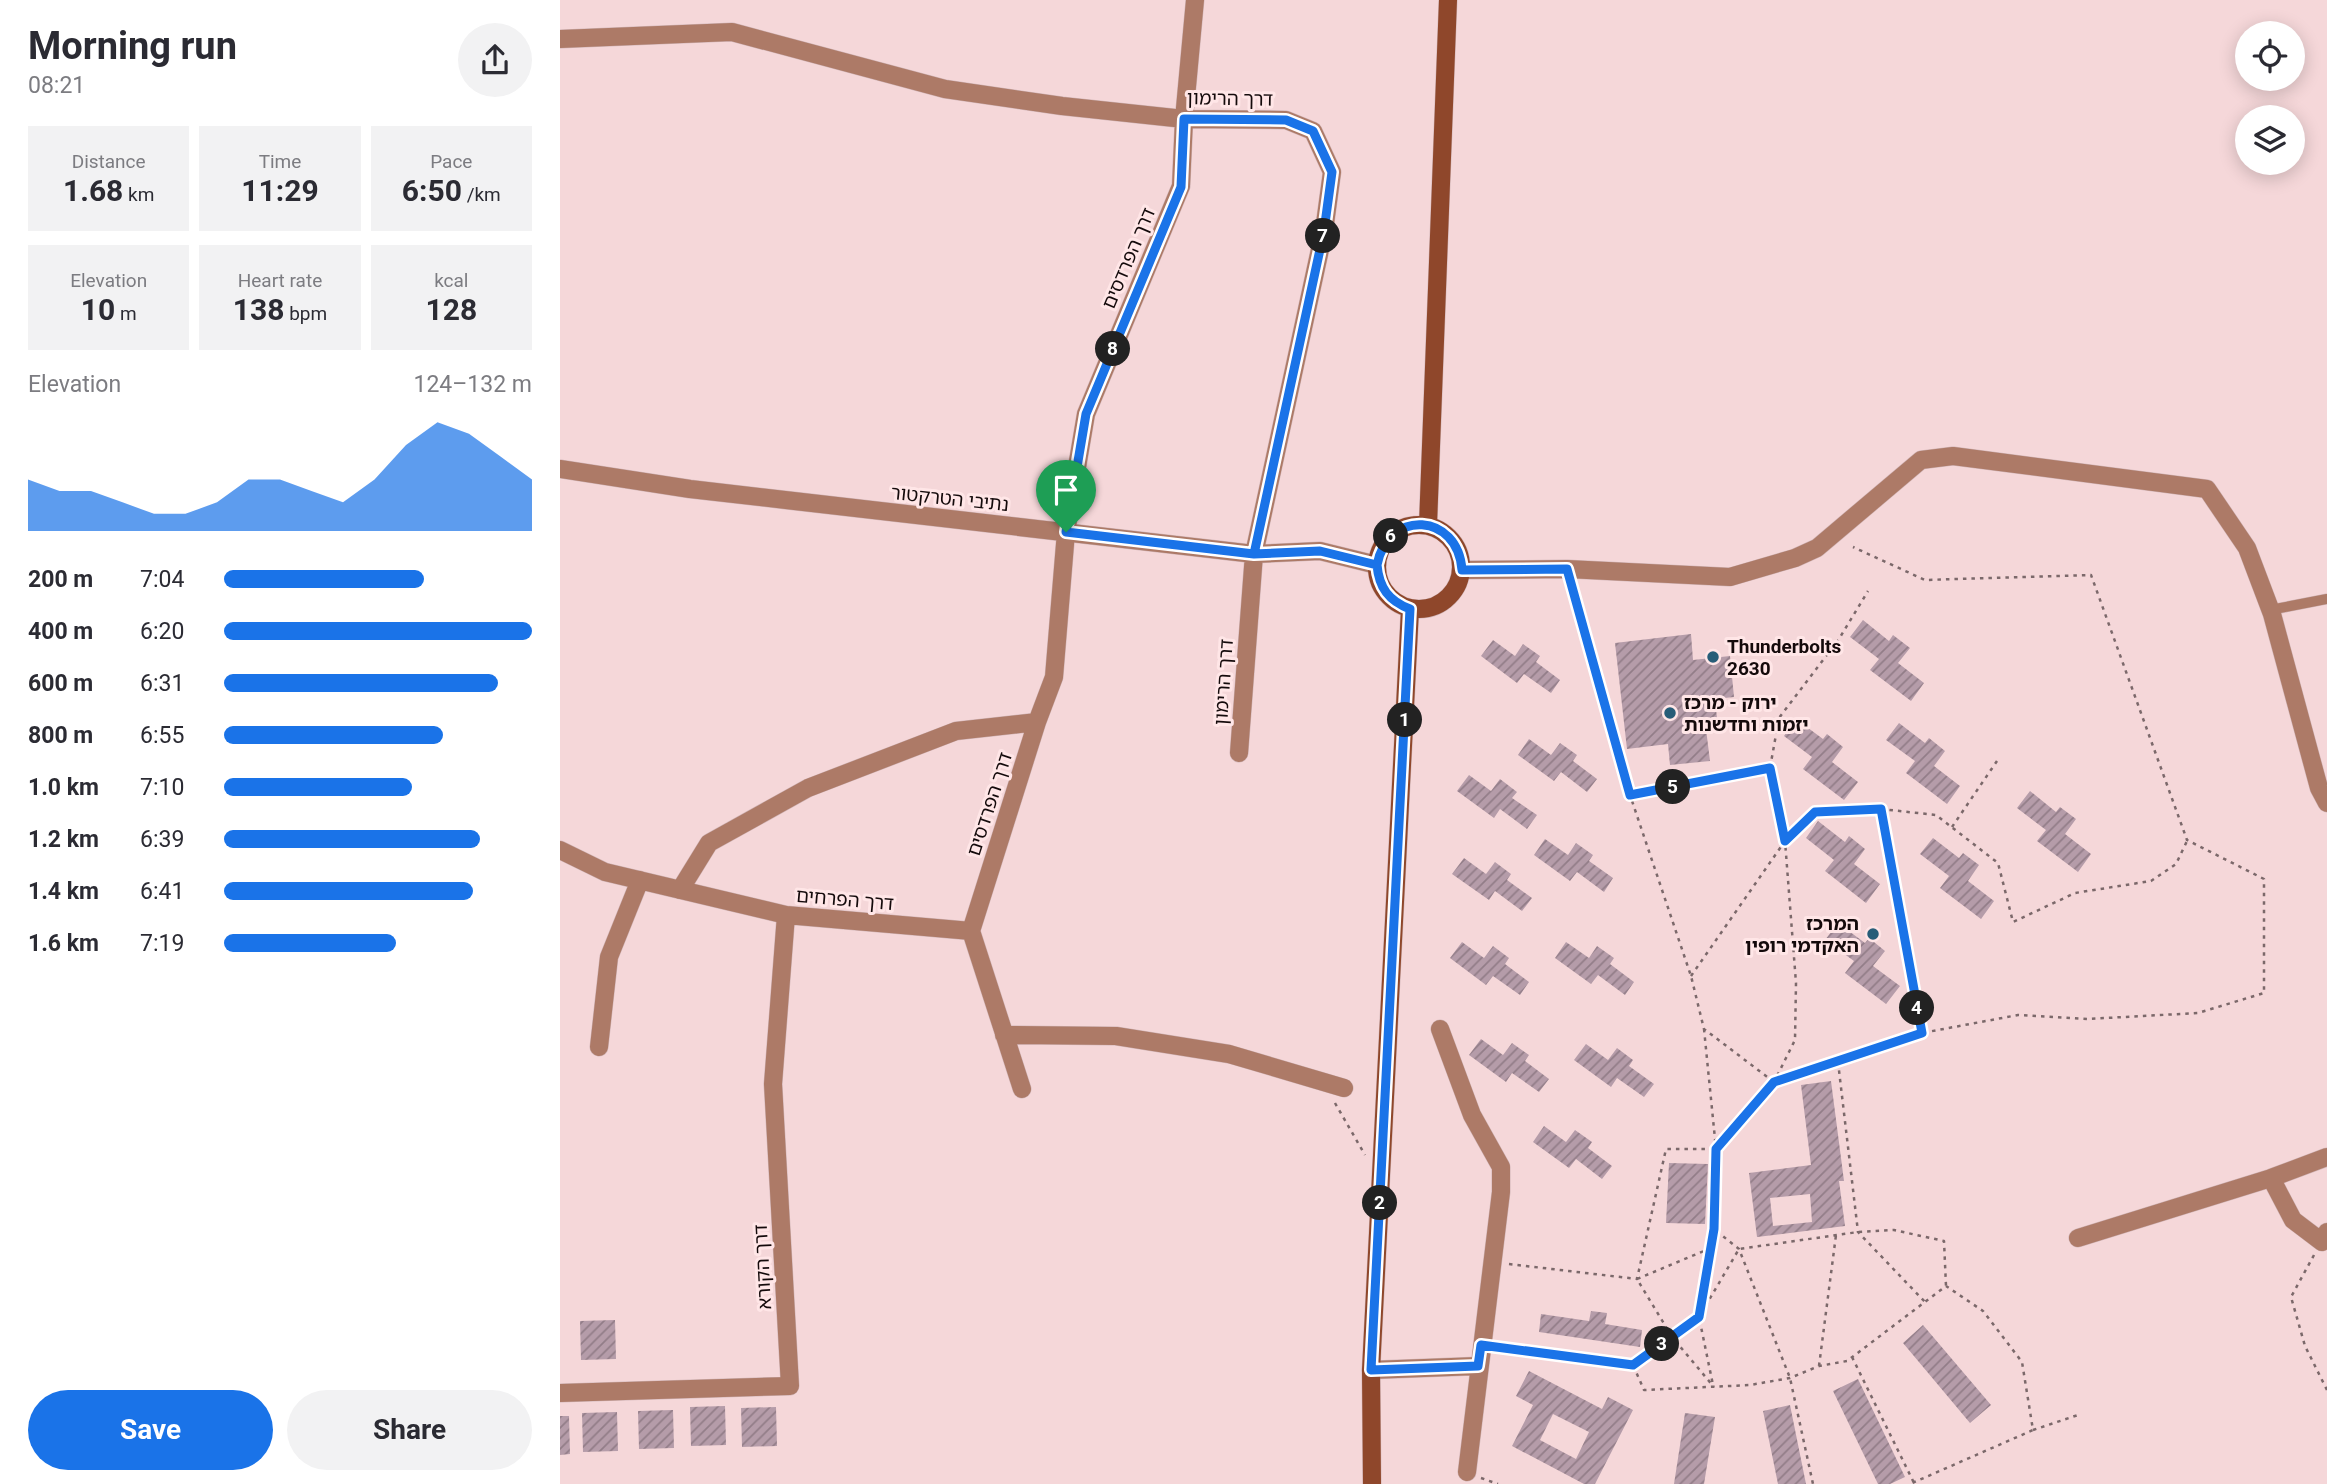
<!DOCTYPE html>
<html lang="en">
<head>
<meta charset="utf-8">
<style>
	:root { --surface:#fff; --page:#f2f2f3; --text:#2b2b33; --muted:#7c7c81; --accent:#1a73e8 }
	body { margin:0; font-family:Roboto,"Noto Sans Hebrew",sans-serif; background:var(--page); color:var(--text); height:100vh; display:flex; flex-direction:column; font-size:26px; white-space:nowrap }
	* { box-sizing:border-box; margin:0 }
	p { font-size:23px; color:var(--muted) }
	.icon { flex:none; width:38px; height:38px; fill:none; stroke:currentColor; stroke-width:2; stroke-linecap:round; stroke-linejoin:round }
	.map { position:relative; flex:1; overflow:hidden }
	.side { display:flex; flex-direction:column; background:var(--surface); width:560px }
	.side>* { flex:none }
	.tools { position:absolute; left:1675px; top:21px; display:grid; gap:14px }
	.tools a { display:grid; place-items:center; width:70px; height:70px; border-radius:50%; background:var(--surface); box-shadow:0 4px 18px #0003; font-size:35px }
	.pin { position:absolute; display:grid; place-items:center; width:60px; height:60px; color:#fff; margin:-72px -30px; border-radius:50% 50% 50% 0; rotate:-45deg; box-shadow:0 0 7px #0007 }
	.pin .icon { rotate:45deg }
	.km { position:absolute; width:35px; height:35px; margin:-18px; border-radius:50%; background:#222; color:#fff; font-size:19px; line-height:35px; text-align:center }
	.round { display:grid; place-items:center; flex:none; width:74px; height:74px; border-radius:37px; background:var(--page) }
	.overview { display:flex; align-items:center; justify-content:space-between; height:119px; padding:0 28px }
	h1 { font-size:38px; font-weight:700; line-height:52px }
	.figures { display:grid; grid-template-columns:repeat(3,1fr); gap:10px; height:119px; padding:7px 28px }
	.figures div { display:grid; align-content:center; border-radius:0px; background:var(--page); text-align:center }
	.figures b { font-size:30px; font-weight:700 }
	.figures small { font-size:19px; font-weight:400 }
	.figures p { font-size:19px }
	.chart { height:196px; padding:14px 28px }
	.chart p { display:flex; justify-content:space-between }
	.chart svg { width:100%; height:126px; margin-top:7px; fill:var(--accent); opacity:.7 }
	.primary-button { display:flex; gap:14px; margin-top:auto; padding:14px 28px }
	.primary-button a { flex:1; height:80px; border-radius:42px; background:var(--accent); color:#fff; font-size:28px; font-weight:700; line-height:80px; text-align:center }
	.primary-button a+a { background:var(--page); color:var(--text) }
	ul { padding:0 28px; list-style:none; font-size:23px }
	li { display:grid; grid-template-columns:112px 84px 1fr; align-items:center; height:52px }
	li i { height:18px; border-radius:9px; background:var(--accent) }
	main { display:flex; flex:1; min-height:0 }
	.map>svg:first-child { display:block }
	.building { fill:url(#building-hatch); fill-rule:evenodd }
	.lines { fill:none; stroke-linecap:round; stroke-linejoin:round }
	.lane-casing { stroke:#d1b6b8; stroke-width:11 }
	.street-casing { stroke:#d1b6b8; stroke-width:19 }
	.secondary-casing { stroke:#d1b6b8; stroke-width:19 }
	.path { stroke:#7b686a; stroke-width:2.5; stroke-dasharray:3.5 5; stroke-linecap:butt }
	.lane { stroke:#ad7a67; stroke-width:10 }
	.street { stroke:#ad7a67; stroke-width:18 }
	.secondary { stroke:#8f472b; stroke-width:18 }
	.route-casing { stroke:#fff; stroke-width:14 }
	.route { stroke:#1a73e8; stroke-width:9 }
	.poi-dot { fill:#275d78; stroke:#ffe6e7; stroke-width:2.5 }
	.labels { text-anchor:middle; stroke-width:6; stroke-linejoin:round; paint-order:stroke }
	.street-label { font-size:19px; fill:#140a0b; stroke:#ffe6e7 }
	.poi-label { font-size:19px; font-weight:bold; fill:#140a0b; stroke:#ffe6e7; text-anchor:start }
</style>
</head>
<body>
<main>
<section class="side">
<div class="overview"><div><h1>Morning run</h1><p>08:21</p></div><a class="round"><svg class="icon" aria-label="share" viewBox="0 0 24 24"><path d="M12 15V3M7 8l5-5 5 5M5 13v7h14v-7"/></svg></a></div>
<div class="figures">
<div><p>Distance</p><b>1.68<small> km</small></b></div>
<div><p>Time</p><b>11:29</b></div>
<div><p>Pace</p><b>6:50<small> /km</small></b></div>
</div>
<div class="figures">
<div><p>Elevation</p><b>10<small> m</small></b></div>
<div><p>Heart rate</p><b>138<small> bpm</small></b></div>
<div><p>kcal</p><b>128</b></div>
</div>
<div class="chart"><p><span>Elevation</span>124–132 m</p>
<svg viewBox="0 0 160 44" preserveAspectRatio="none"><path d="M0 44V26L10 30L20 30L30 34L40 38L50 38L60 34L70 26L80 26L90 30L100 34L110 26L120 14L130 6L140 10L150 18L160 26V44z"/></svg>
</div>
<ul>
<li><b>200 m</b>7:04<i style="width:65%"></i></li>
<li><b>400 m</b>6:20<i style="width:100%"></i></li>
<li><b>600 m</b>6:31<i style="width:89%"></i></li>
<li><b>800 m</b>6:55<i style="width:71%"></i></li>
<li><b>1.0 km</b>7:10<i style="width:61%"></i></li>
<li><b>1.2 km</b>6:39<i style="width:83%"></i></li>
<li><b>1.4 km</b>6:41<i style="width:81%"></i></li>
<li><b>1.6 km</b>7:19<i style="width:56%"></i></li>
</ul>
<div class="primary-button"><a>Save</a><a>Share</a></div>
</section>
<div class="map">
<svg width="1767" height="1484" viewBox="0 0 1767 1484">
	<defs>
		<pattern id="building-hatch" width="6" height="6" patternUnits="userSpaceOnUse" patternTransform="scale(1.75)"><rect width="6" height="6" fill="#b59ca9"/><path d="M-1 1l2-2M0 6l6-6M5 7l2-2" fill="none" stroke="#927d88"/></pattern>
	</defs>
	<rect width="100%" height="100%" fill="#f5d7d9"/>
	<path class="building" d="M 1303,620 L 1329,641 L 1333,635 L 1350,648 L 1338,663 L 1364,683 L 1351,701 L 1310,670 L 1319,659 L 1290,637 Z
		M 1131,634 L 1133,660 L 1170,656 L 1174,697 L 1155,699 L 1158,728 L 1146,729 L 1150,761 L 1110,765 L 1108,744 L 1067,749 L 1055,643 Z
		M 933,640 L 955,656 L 963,644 L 980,656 L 976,662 L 1000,680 L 991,693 L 964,674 L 957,683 L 921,656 Z
		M 1236,719 L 1263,739 L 1267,734 L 1283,747 L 1272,762 L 1298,782 L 1284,800 L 1243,769 L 1252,757 L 1224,736 Z
		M 1339,723 L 1365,743 L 1369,738 L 1385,751 L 1374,766 L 1400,786 L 1387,804 L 1346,773 L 1355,761 L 1326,740 Z
		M 969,739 L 991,755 L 1000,743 L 1017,755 L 1013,761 L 1037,779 L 1027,792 L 1001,772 L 994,781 L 958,755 Z
		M 909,775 L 931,791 L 940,779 L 957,792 L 952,798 L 977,815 L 967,829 L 940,809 L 934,818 L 897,791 Z
		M 1470,791 L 1496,812 L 1500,807 L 1516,819 L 1505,834 L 1531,854 L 1518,872 L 1477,841 L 1486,830 L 1457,808 Z
		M 1258,821 L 1285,842 L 1289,836 L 1305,849 L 1294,864 L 1320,884 L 1306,903 L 1265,871 L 1274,860 L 1246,838 Z
		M 1373,838 L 1399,858 L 1403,853 L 1419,865 L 1408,881 L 1434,901 L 1421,919 L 1380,888 L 1389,876 L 1360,854 Z
		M 985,839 L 1008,855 L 1016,843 L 1033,855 L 1029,861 L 1053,878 L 1044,892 L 1017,872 L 1010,881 L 974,855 Z
		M 904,858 L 926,874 L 935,862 L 951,874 L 947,880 L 972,898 L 962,911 L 935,891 L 929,900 L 892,874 Z
		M 1278,923 L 1305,943 L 1309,938 L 1325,951 L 1313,966 L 1340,986 L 1326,1004 L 1285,973 L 1294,961 L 1265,940 Z
		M 902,942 L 924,958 L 933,946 L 949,958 L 945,964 L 969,982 L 960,995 L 933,976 L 926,985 L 890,958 Z
		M 1006,942 L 1029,958 L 1037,946 L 1054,958 L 1050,964 L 1074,982 L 1065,995 L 1038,975 L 1031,984 L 995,958 Z
		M 921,1039 L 943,1055 L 952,1043 L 969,1055 L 965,1061 L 989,1079 L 979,1092 L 952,1073 L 946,1082 L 909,1055 Z
		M 1026,1044 L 1048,1060 L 1057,1048 L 1073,1060 L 1069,1066 L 1094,1084 L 1084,1097 L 1057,1078 L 1051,1087 L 1014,1060 Z
		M 1271,1081 L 1284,1181 L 1279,1181 L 1285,1226 L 1197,1237 L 1189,1173 L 1251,1165 L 1241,1085 ZM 1250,1194 L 1252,1222 L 1213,1226 L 1210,1198 Z
		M 984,1126 L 1006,1142 L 1015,1130 L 1032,1142 L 1028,1148 L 1052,1166 L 1042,1179 L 1016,1159 L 1009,1168 L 973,1142 Z
		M 1109,1163 L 1148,1164 L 1145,1224 L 1106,1223 Z
		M 1031,1311 L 1047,1313 L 1045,1324 L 1082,1330 L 1080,1347 L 979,1332 L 981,1314 L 1029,1321 Z
		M 55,1320 L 56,1359 L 21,1360 L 20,1321 Z
		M 1363,1325 L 1431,1405 L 1410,1423 L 1343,1343 Z
		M 969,1371 L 1042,1409 L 1048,1397 L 1073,1410 L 1035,1484 L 1024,1484 L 952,1446 L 973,1405 L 956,1396 ZM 993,1414 L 1029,1432 L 1016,1459 L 980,1440 Z
		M 1298,1379 L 1345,1477 L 1330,1484 L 1318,1484 L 1273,1391 Z
		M 1230,1405 L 1246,1484 L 1218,1484 L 1203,1411 Z
		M 165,1406 L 166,1445 L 131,1446 L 130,1407 Z
		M 216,1407 L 217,1446 L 182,1447 L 181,1408 Z
		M 113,1410 L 114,1448 L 79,1449 L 78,1411 Z
		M 57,1412 L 58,1451 L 23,1452 L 22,1413 Z
		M 1125,1413 L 1155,1417 L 1144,1484 L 1114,1484 Z
		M 0,1416 L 9,1416 L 10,1454 L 0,1455 Z"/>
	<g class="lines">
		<g class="lane-casing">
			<path id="lane" d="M 1007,569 L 1016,600
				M 1710,610 L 1767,599"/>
		</g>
		<g class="street-casing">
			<path id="street" d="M 0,39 L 172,32 L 385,89 L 502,106 L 624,119 L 726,120 L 753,131 L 772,172 L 764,231 L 694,554 L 679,753
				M 0,469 L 130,489 L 694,554 L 760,551 L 817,565
				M 902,570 L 1007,569 L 1170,577 L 1235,558 L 1257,548 L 1361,460 L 1393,456 L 1647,489 L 1687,548 L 1712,614 L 1759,788 L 1767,803
				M 0,850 L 45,872 L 226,915 L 411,931 L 462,1089
				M 120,890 L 149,843 L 248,788 L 396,731 L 477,722
				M 411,931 L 477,722 L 494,677 L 506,532 L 526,414 L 621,186 L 624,119 L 635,0
				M 880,1029 L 912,1115 L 941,1167 L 941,1192 L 907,1472
				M 444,1035 L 556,1036 L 669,1054 L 784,1088
				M 39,1047 L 49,957 L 80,880
				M 1711,1178 L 1767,1157
				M 1518,1238 L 1711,1178 L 1733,1220 L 1762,1242 L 1767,1232
				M 811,1370 L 918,1366
				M 0,1393 L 230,1386 L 213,1084 L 226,915"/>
		</g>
		<g class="secondary-casing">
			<path id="secondary" d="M817 567a42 42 0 1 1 84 0a42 42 0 1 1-84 0Z
				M 868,525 L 888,0
				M 812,1484 L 811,1370 L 850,609"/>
		</g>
		<path class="path" d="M 1019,613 L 1070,795 L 1131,976 L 1144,1029 L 1214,1082 L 1362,1033 L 1458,1015 L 1527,1019 L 1638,1013 L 1704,993 L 1704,879 L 1627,840 L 1531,575 L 1365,580 L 1293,547
			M 1070,795 L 1210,768
			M 1321,809 L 1376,815 L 1438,863 L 1453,922 L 1515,893 L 1591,881 L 1616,864 L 1627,841
			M 1392,827 L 1437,761
			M 1131,976 L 1225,841 L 1255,812 L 1321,809 L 1362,1033
			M 1144,1029 L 1156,1149 L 1154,1229 L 1179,1249 L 1230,1378 L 1253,1484
			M 1278,1062 L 1298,1232 L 1365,1302
			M 775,1103 L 805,1155
			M 1154,1229 L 1139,1317 L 1179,1249 L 1298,1232 L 1334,1230 L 1384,1241 L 1386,1286
			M 1151,1248 L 1077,1279 L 1112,1337 L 1154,1387
			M 1754,1255 L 1731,1297 L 1745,1346 L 1767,1390
			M 949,1264 L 1077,1279 L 1106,1149 L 1156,1149 L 1214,1082 L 1235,1040 L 1236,983 L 1225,841 L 1210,768 L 1219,718 L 1279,639 L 1308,591
			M 939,1347 L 1073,1365 L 1084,1390 L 1190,1385 L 1230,1378 L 1259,1366 L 1287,1361 L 1386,1286 L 1423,1311 L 1462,1362 L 1473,1430 L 1350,1484
			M 1292,1357 L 1354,1483
			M 1073,1365 L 1139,1317 L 1153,1385
			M 1259,1366 L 1276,1235
			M 1473,1430 L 1518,1415
			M 921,1478 L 938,1484"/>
		<use href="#lane" class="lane"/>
		<use href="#street" class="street"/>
		<use href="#secondary" class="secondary"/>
	</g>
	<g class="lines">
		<g class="route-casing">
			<path id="route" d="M 506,532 L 694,554 L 760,551 L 817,565 C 819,588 829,601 850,609 L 811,1370 L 918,1366 L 921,1345 L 1073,1365 L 1139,1317 L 1154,1229 L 1156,1149 L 1214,1082 L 1362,1033 L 1321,809 L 1255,812 L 1225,841 L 1210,768 L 1070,795 L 1007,569 L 902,570 C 898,513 828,508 817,565 L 760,551 L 694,554 L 764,231 L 772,172 L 753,131 L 726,120 L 624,119 L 621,187 L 526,414 L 506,532"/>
		</g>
		<use href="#route" class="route"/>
	</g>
	<g class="poi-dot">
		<circle cx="1153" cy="657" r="7"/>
		<circle cx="1110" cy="713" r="7"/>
		<circle cx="1313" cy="934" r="7"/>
	</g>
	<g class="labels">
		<g class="street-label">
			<text transform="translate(670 98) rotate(1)" y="7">דרך הרימון</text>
			<text transform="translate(568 258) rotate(-67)" y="7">דרך הפרדסים</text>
			<text transform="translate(390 498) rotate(6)" y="7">נתיבי הטרקטור</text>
			<text transform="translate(663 682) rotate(-86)" y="7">דרך הרימון</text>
			<text transform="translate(429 804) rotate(-72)" y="7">דרך הפרדסים</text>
			<text transform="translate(285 899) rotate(5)" y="7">דרך הפרחים</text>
			<text transform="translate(202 1267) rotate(-93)" y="7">דרך הקורא</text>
		</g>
		<g class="poi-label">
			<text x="1167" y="653">Thunderbolts<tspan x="1167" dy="22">2630</tspan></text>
			<text x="1124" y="709">ירוק - מרכז<tspan x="1124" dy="22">יזמות וחדשנות</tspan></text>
			<text x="1299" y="930" text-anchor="end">המרכז<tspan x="1299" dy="22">האקדמי רופין</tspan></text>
		</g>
	</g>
</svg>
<div class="tools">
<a><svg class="icon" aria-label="locate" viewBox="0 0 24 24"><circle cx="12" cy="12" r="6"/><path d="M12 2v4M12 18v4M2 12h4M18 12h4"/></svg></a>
<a><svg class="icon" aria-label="layers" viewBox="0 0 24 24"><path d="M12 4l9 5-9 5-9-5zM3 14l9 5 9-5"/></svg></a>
</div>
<div class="pin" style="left:506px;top:532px;background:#1e9e55"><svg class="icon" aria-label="arrive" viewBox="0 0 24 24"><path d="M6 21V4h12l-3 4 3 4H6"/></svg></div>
<b class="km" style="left:845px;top:720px">1</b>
<b class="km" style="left:820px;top:1203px">2</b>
<b class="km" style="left:1102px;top:1344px">3</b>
<b class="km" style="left:1357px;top:1008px">4</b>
<b class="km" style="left:1113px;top:787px">5</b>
<b class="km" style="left:831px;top:536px">6</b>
<b class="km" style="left:763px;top:236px">7</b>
<b class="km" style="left:553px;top:349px">8</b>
</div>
</main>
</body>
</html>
